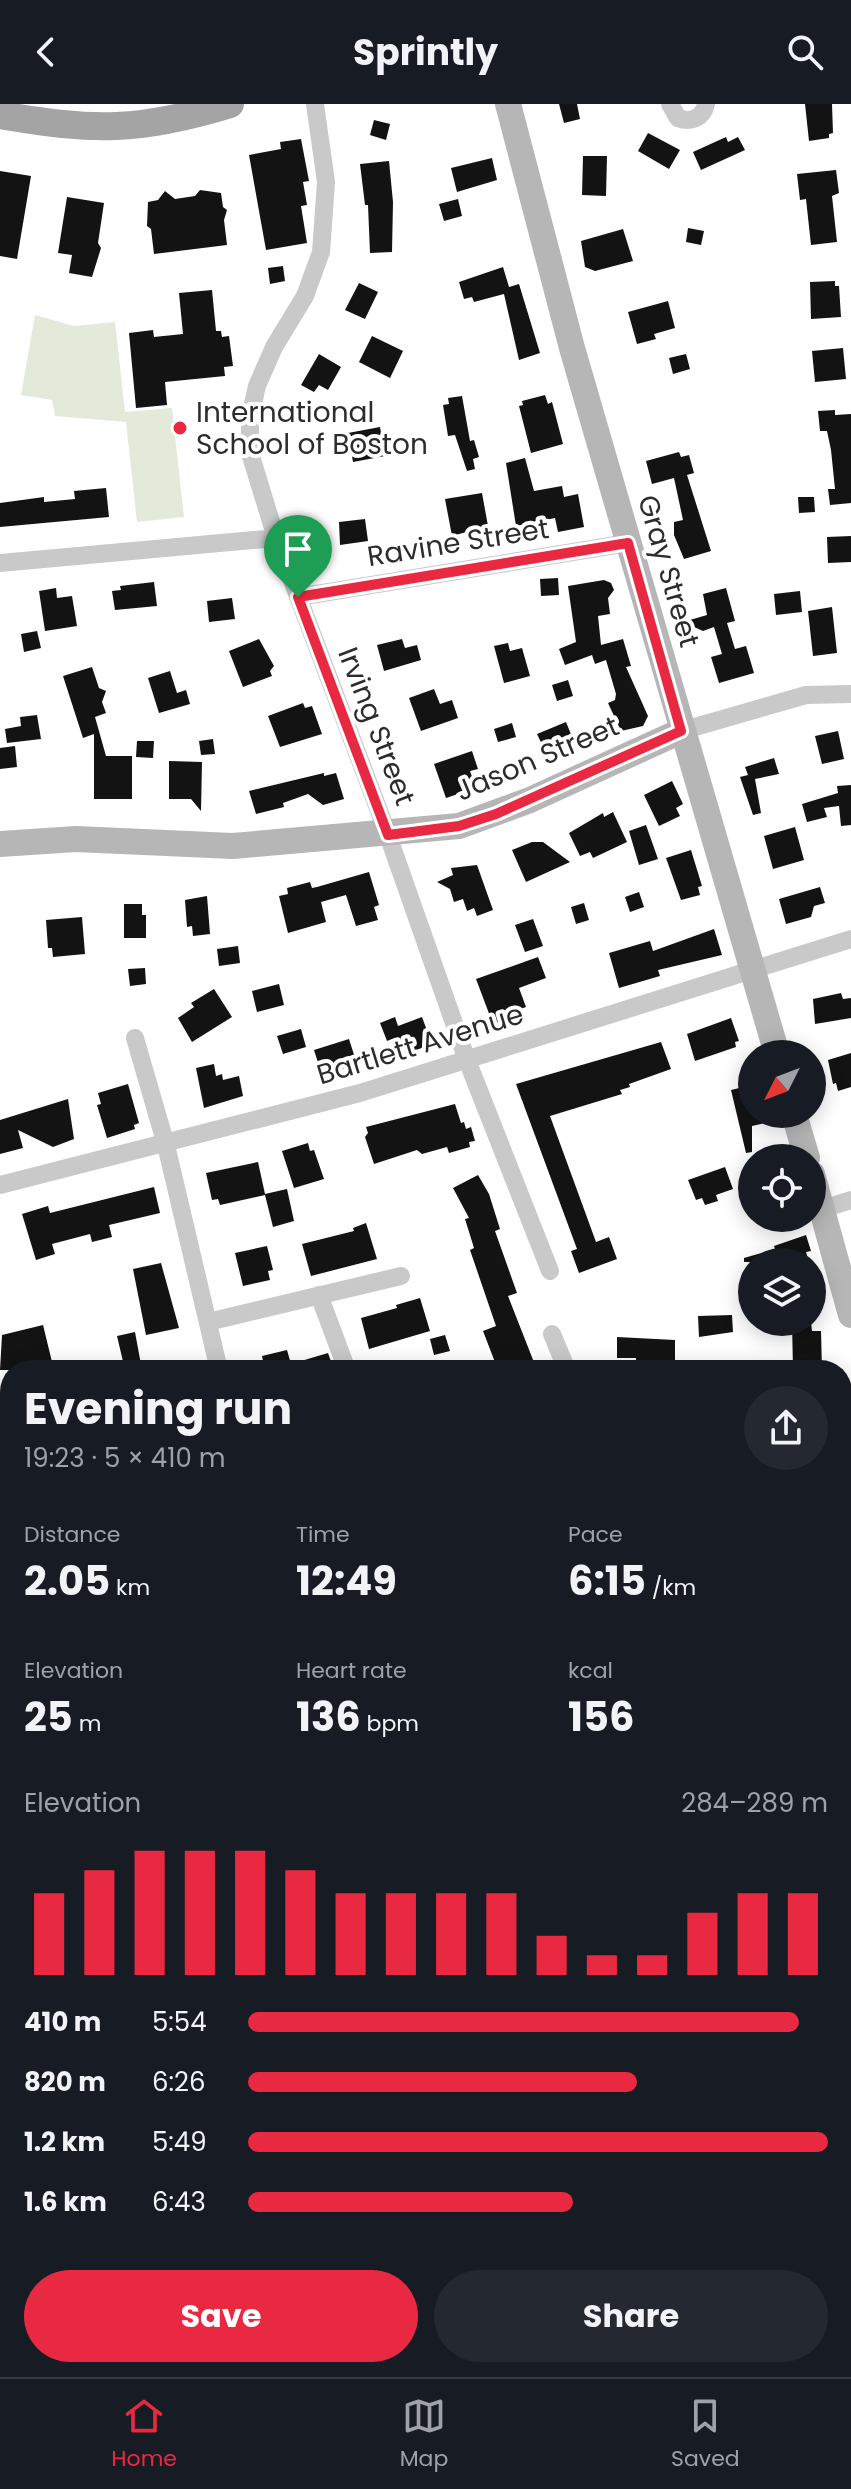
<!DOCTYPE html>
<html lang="en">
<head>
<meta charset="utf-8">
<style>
	:root { --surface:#171b24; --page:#242831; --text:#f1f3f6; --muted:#9ea1a6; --line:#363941; --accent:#e92841 }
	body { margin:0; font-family:Poppins,sans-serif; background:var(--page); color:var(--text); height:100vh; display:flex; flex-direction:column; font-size:30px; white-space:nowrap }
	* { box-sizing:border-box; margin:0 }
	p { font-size:26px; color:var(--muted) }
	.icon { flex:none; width:44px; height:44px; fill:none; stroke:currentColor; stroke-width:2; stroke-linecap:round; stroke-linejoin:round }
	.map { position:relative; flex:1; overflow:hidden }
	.sheet { position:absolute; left:0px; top:1256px; width:852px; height:1018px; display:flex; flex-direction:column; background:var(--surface); border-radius:32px 32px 0 0; box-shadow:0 4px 20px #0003 }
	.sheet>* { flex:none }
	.needle { width:52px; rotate:228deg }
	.buttons { position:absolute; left:738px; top:936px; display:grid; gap:16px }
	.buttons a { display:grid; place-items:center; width:88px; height:88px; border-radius:50%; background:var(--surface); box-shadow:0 4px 20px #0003; font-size:40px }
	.pin { position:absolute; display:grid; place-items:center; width:68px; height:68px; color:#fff; margin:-82px -34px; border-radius:50% 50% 50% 0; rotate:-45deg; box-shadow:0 0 8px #0007 }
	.pin .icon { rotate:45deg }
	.round { display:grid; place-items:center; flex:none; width:84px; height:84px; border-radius:42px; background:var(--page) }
	.headline { display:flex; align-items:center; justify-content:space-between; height:136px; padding:0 24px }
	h1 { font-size:44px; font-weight:700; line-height:60px }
	.figures { display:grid; grid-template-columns:repeat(3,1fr); gap:12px; height:136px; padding:8px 24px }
	.figures div { display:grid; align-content:center }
	.figures b { font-size:40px; font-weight:700 }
	.figures small { font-size:22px; font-weight:400 }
	.figures p { font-size:22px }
	.chart { height:224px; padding:16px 24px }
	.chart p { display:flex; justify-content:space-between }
	.chart svg { width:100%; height:144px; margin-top:8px; stroke:var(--accent); stroke-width:6 }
	.primary-button { display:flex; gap:16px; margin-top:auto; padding:16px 24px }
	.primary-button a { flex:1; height:92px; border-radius:48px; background:var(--accent); color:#fff; font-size:32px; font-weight:700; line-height:92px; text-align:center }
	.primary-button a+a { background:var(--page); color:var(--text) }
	ul { padding:0 24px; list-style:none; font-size:26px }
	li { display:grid; grid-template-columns:128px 96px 1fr; align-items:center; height:60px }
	li i { height:20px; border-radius:10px; background:var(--accent) }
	header { display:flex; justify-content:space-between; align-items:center; height:104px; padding:0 24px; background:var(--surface); font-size:36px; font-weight:700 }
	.menu { display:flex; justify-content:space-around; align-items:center; height:112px; border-top:2px solid var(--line); background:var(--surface); font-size:22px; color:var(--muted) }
	.menu a { display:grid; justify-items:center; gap:4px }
	.menu .active { color:var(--accent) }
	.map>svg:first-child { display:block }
	.green { fill:#e3ead9 }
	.building { fill:#131313 }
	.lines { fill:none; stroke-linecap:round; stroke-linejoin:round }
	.street { stroke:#c9c9c9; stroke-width:18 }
	.secondary { stroke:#b6b6b6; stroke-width:26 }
	.primary { stroke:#a4a4a4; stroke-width:28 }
	.route-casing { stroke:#fff; stroke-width:16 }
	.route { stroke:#e92841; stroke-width:10 }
	.poi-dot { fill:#e92841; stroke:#fff; stroke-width:3 }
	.labels { text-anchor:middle; stroke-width:8; stroke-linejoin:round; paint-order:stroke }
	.poi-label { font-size:28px; fill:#2c2c2c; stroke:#fff; text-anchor:start }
	.street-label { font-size:28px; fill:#2c2c2c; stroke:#fff }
</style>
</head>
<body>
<header><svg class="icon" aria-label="back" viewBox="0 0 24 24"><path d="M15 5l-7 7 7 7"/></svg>Sprintly<svg class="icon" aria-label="search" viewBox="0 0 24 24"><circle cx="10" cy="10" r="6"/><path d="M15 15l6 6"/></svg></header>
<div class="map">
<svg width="851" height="2273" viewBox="0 0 851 2273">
	<rect width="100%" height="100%" fill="#fff"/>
	<path class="green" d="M 35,211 L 74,222 L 115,218 L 125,308 L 172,304 L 184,413 L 137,418 L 126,318 L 55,312 L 52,296 L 21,291 Z"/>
	<path class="building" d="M 559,0 L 577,0 L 580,15 L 564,19 Z
		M 805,0 L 832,0 L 833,29 L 829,30 L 829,34 L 809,37 Z
		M 374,16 L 390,20 L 386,36 L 370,31 Z
		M 648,29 L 680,46 L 669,65 L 638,47 Z
		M 726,33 L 728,38 L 738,33 L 745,46 L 701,66 L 693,48 Z
		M 301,35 L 309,77 L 303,78 L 307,101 L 301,102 L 307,139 L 266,146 L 249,51 L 281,45 L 280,38 Z
		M 583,52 L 607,52 L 606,92 L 582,91 Z
		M 492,54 L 497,76 L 457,88 L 451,64 Z
		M 389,57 L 393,98 L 392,148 L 370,149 L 368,101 L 365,101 L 360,60 Z
		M 836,66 L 839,89 L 832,92 L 837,138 L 811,141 L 806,95 L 800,96 L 797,70 Z
		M 0,67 L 31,72 L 17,155 L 0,152 Z
		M 200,86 L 221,89 L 223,103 L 227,106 L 224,116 L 227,141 L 154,150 L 151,125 L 147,122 L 148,98 L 158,96 L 165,87 L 175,95 L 195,92 Z
		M 67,93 L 104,99 L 98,139 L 101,144 L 92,173 L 69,169 L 72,151 L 58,149 Z
		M 458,95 L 462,112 L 444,117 L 439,100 Z
		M 688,124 L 704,127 L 701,141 L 686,138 Z
		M 623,125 L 633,157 L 595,167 L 585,163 L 581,137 Z
		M 283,162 L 285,177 L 270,180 L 268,164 Z
		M 503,163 L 509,183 L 519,180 L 540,249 L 519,256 L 504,190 L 474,198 L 472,193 L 464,195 L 459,178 Z
		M 835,177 L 835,182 L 839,182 L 841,213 L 811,215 L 810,178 Z
		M 359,179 L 378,188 L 365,215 L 345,206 Z
		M 212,186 L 216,227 L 221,227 L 222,233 L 229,232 L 233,262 L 224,263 L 225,272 L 165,278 L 167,301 L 136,304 L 129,229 L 153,226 L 154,233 L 183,230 L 179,189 Z
		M 668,197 L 675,224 L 654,230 L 656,235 L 637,240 L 628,208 Z
		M 372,232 L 403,247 L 390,274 L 359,258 Z
		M 843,244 L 846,275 L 815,278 L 812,247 Z
		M 319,250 L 341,263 L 328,286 L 319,281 L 314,288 L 301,281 Z
		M 686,250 L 690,265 L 673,270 L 669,254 Z
		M 545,291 L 548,300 L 552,298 L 563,340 L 531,349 L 519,302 L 523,301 L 522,297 Z
		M 462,292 L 470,337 L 474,336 L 479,353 L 473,355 L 475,365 L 467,367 L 455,331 L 448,332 L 443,301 L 449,300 L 448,294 Z
		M 835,306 L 835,311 L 851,310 L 851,399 L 830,401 L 828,385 L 835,385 L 831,346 L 827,327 L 820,327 L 818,307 Z
		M 380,323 L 385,352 L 353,358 L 348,329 Z
		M 679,348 L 681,353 L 689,351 L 694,369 L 687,371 L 711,447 L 684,455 L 674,431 L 674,418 L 683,416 L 674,374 L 652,380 L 646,357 Z
		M 525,354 L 534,387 L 562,382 L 564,393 L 578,390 L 584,423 L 558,428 L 555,414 L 516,422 L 506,359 Z
		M 106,384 L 109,413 L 0,423 L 0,399 L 44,393 L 44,398 L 75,395 L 74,387 Z
		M 482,389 L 488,422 L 452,432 L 445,395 Z
		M 798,393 L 814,393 L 815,408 L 799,409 Z
		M 365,415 L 368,437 L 340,441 L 339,418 Z
		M 851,432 L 851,458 L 828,459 L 827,433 Z
		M 558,474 L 559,491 L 541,492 L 540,475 Z
		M 604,476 L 611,479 L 614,486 L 608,494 L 610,510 L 598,512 L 601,541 L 623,535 L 631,562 L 626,563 L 648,612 L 643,622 L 621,627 L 608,599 L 615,596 L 616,590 L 606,556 L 595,560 L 592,551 L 565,561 L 559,545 L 576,538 L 568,482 Z
		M 154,478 L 157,502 L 115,506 L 112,487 L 121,486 L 120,482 Z
		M 56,484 L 57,494 L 72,492 L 77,522 L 45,527 L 39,487 Z
		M 726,484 L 735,517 L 727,519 L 735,545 L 746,542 L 754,569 L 719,579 L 711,553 L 722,550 L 714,523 L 703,527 L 683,518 L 707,511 L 703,490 Z
		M 800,487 L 802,508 L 776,511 L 774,490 Z
		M 232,494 L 235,515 L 209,518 L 207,497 Z
		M 832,503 L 837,549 L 813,552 L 808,507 Z
		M 37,527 L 41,544 L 24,548 L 21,530 Z
		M 259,535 L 274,562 L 270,567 L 272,572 L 243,583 L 229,547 Z
		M 402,535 L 405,544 L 417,541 L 421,556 L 384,567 L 377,541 Z
		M 508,539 L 510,547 L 522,544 L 530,572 L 504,579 L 494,542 Z
		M 92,563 L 99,584 L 106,587 L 102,598 L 106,609 L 95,613 L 106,652 L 132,652 L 132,695 L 94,695 L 94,630 L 83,634 L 63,572 Z
		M 170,567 L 177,589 L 186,586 L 190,600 L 159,609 L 148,574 Z
		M 568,576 L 573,592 L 557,597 L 552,581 Z
		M 434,585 L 440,600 L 452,596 L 458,614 L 421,627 L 409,594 Z
		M 303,599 L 305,604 L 312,602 L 322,630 L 280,643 L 268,612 Z
		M 37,611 L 41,635 L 7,639 L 5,625 L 21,622 L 20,613 Z
		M 566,618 L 575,640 L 546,649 L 537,630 Z
		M 512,619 L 516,633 L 498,638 L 494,625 Z
		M 838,627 L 844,655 L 822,660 L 815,632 Z
		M 213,635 L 215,650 L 201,651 L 199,637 Z
		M 137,637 L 154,637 L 153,654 L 136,653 Z
		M 15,642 L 17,663 L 0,665 L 0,644 Z
		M 472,647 L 478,665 L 470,667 L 476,684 L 446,694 L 434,660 Z
		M 774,654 L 779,670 L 755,675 L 761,709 L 753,711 L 740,673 L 748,671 L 745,663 Z
		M 169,657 L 202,658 L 201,707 L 191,695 L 169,695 Z
		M 324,669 L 324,672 L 336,669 L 344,695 L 323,701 L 308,690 L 283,699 L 284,703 L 256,710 L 249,687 Z
		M 672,677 L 683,700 L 676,704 L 680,712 L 659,722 L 644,691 Z
		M 851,681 L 851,721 L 841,722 L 839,702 L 824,704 L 827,713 L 807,718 L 802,700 L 838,689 L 837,682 Z
		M 613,708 L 627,738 L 593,754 L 590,748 L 580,752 L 569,729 L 603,709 L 604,713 Z
		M 646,721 L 658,755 L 639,761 L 629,727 Z
		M 795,723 L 804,756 L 773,765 L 764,732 Z
		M 532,738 L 543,738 L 570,758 L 526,778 L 512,746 Z
		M 691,746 L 702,782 L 698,783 L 700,791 L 681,796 L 666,754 Z
		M 477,761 L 493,806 L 477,812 L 474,804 L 467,807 L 463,795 L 454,798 L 450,785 L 437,778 L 453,771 L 451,764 Z
		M 369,768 L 379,801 L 374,803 L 378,816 L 356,822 L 346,791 L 321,798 L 326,818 L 288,829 L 279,792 L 288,790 L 287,784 L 310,778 L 312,784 L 317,783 Z
		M 820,783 L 825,799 L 814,802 L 811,813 L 786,820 L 779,795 Z
		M 639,788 L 644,803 L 630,808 L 625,793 Z
		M 207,792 L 210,830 L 193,832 L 192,822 L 187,823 L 185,796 Z
		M 584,799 L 589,816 L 576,820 L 571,803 Z
		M 124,800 L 142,800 L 142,811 L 146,811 L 146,834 L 124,834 Z
		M 82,813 L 85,850 L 53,853 L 52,844 L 48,844 L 46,816 Z
		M 533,815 L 543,842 L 525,848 L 515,821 Z
		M 714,825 L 722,851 L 658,866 L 660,872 L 619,884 L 609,849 L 650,837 L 653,847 Z
		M 238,842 L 240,859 L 219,862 L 217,845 Z
		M 538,853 L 546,874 L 519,884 L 526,903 L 515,907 L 516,912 L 493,920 L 476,875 Z
		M 145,864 L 146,880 L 130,882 L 128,865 Z
		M 279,880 L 284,901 L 257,908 L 252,887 Z
		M 214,885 L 232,913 L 192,938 L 178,914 L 194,903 L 191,899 Z
		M 841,889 L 843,895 L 851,894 L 851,914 L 815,920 L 813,895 Z
		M 395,913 L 398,922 L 422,913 L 432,940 L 398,953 L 392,935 L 387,937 L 380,919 Z
		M 731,914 L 739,937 L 735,938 L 736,943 L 695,957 L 687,930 Z
		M 301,925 L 306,943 L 283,950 L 277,932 Z
		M 349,935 L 357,960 L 322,971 L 314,946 Z
		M 661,938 L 671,965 L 629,980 L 630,983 L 620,986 L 622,990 L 550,1012 L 596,1138 L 609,1133 L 617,1155 L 579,1169 L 571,1147 L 577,1145 L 516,980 Z
		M 851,949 L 851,983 L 838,987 L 836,979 L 833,980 L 828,956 Z
		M 214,960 L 216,972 L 222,970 L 223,976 L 239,972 L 243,992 L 204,1004 L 196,964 Z
		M 128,980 L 139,1019 L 134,1021 L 135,1025 L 107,1034 L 97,1001 L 101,1000 L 98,989 Z
		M 752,981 L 752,1010 L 778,1010 L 779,1016 L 752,1022 L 752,1048 L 746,1049 L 731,986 Z
		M 68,995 L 74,1035 L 53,1043 L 18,1026 L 23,1044 L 0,1050 L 0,1016 Z
		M 455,1000 L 461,1019 L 464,1018 L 466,1025 L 471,1023 L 475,1037 L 469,1038 L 470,1043 L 449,1049 L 447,1043 L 422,1050 L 417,1046 L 374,1060 L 365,1033 L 368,1029 L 366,1023 Z
		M 308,1039 L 310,1047 L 314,1046 L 324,1075 L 294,1084 L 282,1047 Z
		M 258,1058 L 265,1090 L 287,1085 L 294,1117 L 273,1123 L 265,1091 L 220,1101 L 218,1095 L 212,1096 L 206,1069 Z
		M 725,1063 L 733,1085 L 716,1091 L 718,1097 L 705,1101 L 702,1094 L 696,1096 L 688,1076 Z
		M 478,1071 L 489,1090 L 500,1125 L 495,1127 L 517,1189 L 508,1192 L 537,1266 L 498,1266 L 483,1227 L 496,1222 L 470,1146 L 474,1144 L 465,1115 L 469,1114 L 453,1084 Z
		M 154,1083 L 160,1109 L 109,1121 L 112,1133 L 92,1138 L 90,1130 L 52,1140 L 55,1150 L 36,1156 L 22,1110 L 48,1102 L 50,1109 Z
		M 366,1119 L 377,1155 L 311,1172 L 302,1140 L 354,1127 L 353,1124 Z
		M 806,1131 L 811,1147 L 806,1148 L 809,1158 L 744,1158 L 744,1154 L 775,1145 L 774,1142 Z
		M 267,1142 L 273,1166 L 268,1167 L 270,1176 L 243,1182 L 235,1149 Z
		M 161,1159 L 179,1224 L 146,1231 L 133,1165 Z
		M 420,1194 L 430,1227 L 369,1245 L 361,1214 L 397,1204 L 396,1201 Z
		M 732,1211 L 733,1228 L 699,1233 L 698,1212 Z
		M 792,1218 L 811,1218 L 812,1227 L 821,1227 L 822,1266 L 793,1266 Z
		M 43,1221 L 54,1266 L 0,1266 L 2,1231 Z
		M 135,1228 L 142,1266 L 125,1266 L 117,1232 Z
		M 445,1231 L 450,1247 L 434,1251 L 430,1235 Z
		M 617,1233 L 675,1236 L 675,1266 L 643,1266 L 636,1263 L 636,1254 L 617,1254 Z
		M 287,1246 L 291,1260 L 328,1249 L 334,1266 L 265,1266 L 262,1252 Z"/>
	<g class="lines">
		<path class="street" d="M 315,0 L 326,78 L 321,148 L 305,192 L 274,243 L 257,282 L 250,313 L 250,349 L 276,434 L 384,720 L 467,956 L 550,1167
			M 670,0 L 678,14 C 691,19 703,14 706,0
			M 0,459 L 276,434
			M 298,493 L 628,439
			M 681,627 L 806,591 L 851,590
			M 135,934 L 166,1041 L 219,1266
			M 0,1081 L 360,989 L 851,835
			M 822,1105 L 851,1096
			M 319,1191 L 347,1266
			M 208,1218 L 401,1172
			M 552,1230 L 567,1266
			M 842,1311 L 851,1310
			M 0,1389 L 10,1434
			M 0,1449 L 10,1447
			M 0,1666 L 10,1660
			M 842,1714 L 851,1726
			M 0,1907 L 10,1902
			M 0,1938 L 10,1941
			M 842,2053 L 851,2053
			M 157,2264 L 157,2273
			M 380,2273 L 381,2264
			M 588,2273 L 588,2264
			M 804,2273 L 805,2264"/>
		<path class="secondary" d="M 508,0 L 572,244 L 777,950
			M 0,740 L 76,735 L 233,742 L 459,722 L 530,696 L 681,627
			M 794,1010 L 807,1054
			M 812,1070 L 851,1211"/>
		<path class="primary" d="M 0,11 C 94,27 138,28 230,0"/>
	</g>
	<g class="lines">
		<g class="route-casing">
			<path id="route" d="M 628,439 L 681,627 L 496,710 L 459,722 L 388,731 L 298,493 Z"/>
		</g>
		<use href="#route" class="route"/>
	</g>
	<circle class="poi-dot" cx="180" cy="324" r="8"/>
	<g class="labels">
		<g class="poi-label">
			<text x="196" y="318">International<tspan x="196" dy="32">School of Boston</tspan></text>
		</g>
		<g class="street-label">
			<text transform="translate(458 438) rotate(-9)" y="10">Ravine Street</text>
			<text transform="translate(669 467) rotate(74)" y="10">Gray Street</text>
			<text transform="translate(377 622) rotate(69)" y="10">Irving Street</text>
			<text transform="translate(537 654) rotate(-23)" y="10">Jason Street</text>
			<text transform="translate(420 940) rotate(-17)" y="10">Bartlett Avenue</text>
		</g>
	</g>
</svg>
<div class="buttons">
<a><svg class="needle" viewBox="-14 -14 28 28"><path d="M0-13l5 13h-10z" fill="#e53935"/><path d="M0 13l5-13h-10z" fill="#9ea1a6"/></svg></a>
<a><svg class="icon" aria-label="locate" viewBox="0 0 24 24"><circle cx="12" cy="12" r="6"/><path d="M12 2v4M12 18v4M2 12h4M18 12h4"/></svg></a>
<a><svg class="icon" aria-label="layers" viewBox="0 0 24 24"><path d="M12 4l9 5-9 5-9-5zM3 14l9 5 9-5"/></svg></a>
</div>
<div class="pin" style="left:298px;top:493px;background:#1e9e55"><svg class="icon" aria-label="arrive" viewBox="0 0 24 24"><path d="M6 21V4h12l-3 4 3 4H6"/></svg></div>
<section class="sheet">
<div class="headline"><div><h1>Evening run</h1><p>19:23 · 5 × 410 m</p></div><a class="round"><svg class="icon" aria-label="share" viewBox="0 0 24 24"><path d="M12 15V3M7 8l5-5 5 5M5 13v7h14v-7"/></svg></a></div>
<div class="figures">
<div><p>Distance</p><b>2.05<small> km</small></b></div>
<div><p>Time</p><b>12:49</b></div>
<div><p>Pace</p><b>6:15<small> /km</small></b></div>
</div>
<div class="figures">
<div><p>Elevation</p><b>25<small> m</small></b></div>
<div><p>Heart rate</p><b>136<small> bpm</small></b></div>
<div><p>kcal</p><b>156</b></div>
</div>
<div class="chart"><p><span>Elevation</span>284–289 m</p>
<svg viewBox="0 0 160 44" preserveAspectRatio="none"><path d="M5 44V19M15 44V12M25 44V6M35 44V6M45 44V6M55 44V12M65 44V19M75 44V19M85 44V19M95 44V19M105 44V32M115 44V38M125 44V38M135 44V25M145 44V19M155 44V19"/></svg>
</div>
<ul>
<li><b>410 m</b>5:54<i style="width:95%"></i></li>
<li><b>820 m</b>6:26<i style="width:67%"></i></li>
<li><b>1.2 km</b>5:49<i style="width:100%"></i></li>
<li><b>1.6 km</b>6:43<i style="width:56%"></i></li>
</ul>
<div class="primary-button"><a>Save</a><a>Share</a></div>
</section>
</div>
<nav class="menu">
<a class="active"><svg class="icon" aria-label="home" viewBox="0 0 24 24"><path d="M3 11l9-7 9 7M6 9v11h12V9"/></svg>Home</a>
<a><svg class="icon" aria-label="map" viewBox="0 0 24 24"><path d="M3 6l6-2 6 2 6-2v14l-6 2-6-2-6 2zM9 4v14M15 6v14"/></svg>Map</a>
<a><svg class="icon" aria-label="saved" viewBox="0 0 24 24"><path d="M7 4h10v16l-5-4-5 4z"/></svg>Saved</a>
</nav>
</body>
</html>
